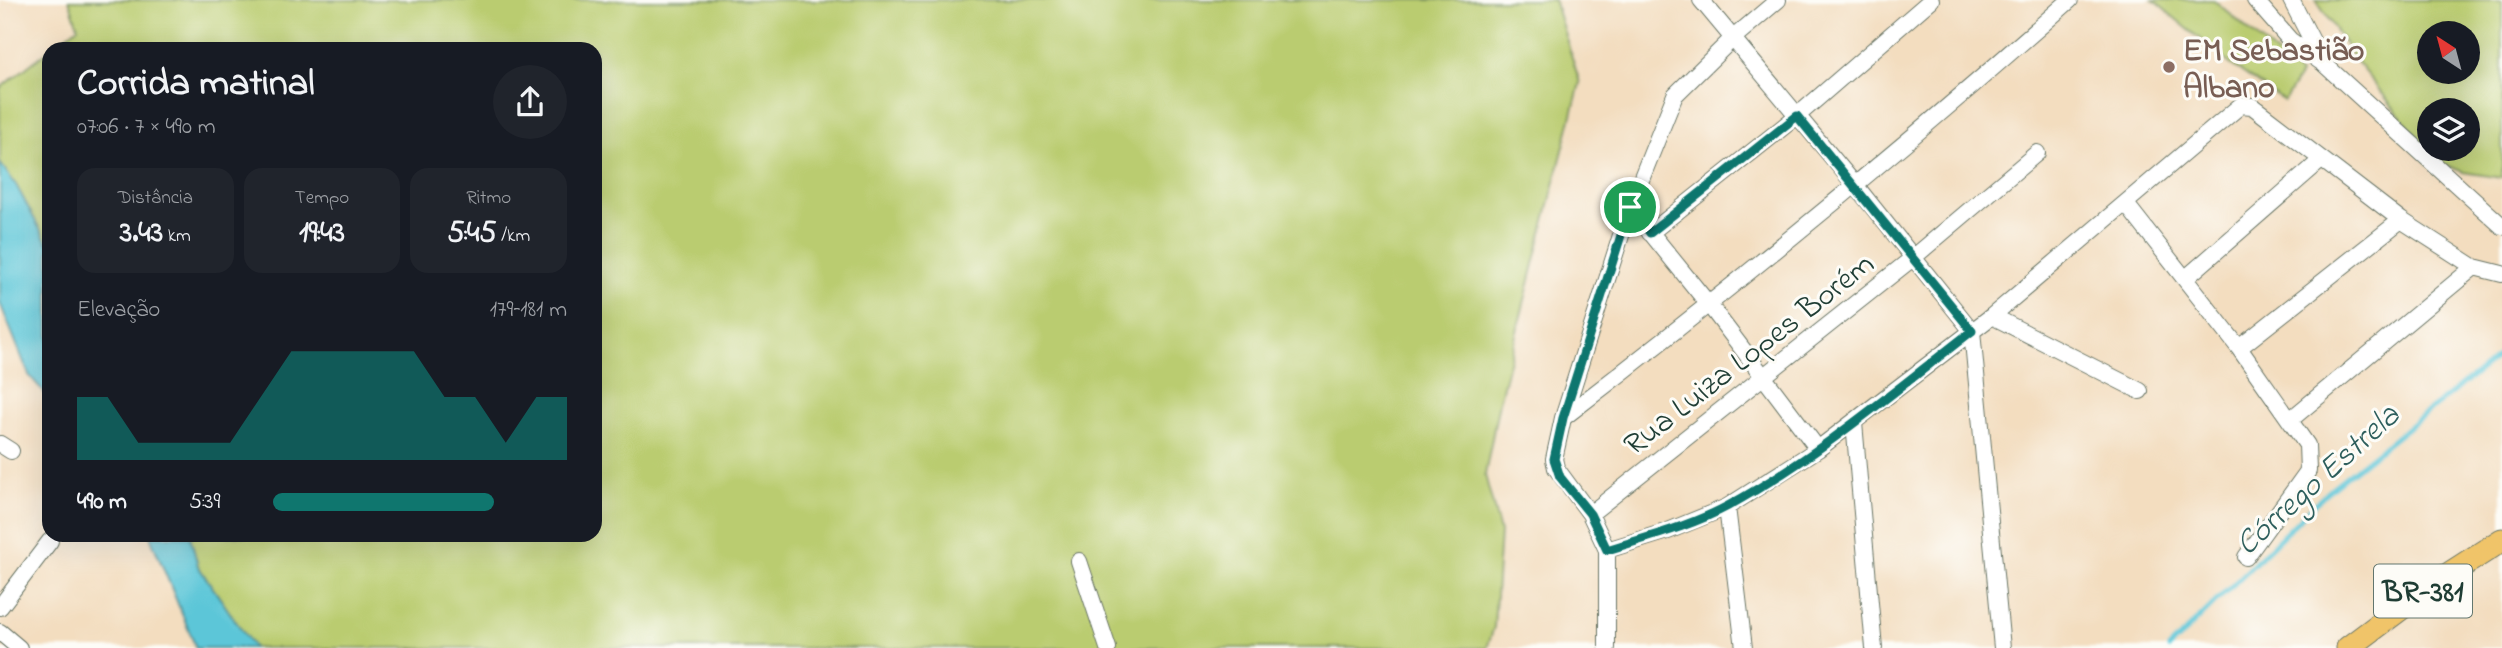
<!DOCTYPE html>
<html lang="pt">
<head>
<meta charset="utf-8">
<style>
	:root { --surface:#171b24; --page:#20242c; --text:#f1f3f6; --muted:#9ea1a6; --accent:#0f766e }
	body { margin:0; font-family:"Indie Flower",sans-serif; background:var(--page); color:var(--text); height:100vh; display:flex; flex-direction:column; font-size:26px; white-space:nowrap }
	* { box-sizing:border-box; margin:0 }
	p { font-size:23px; color:var(--muted) }
	.icon { flex:none; width:38px; height:38px; fill:none; stroke:currentColor; stroke-width:2; stroke-linecap:round; stroke-linejoin:round }
	.map { position:relative; flex:1; overflow:hidden }
	.panel { position:absolute; left:42px; top:42px; width:560px; height:500px; display:flex; flex-direction:column; background:var(--surface); border-radius:21px; box-shadow:0 7px 28px #0002 }
	.panel>* { flex:none }
	.needle { width:46px; rotate:324deg }
	.tools { position:absolute; left:2417px; top:21px; display:grid; gap:14px }
	.tools a { display:grid; place-items:center; width:63px; height:63px; border-radius:50%; background:var(--surface); box-shadow:0 7px 28px #0002; font-size:35px }
	.pin { position:absolute; display:grid; place-items:center; width:60px; height:60px; color:#fff; margin:-30px; border:4px solid #fff; border-radius:50%; box-shadow:0 2px 7px #0007 }
	.round { display:grid; place-items:center; flex:none; width:74px; height:74px; border-radius:37px; background:var(--page) }
	.head { display:flex; align-items:center; justify-content:space-between; height:119px; padding:0 35px }
	h1 { font-size:38px; font-weight:800; line-height:52px }
	.metrics { display:grid; grid-template-columns:repeat(3,1fr); gap:10px; height:119px; padding:7px 35px }
	.metrics div { display:grid; align-content:center; border-radius:18px; background:var(--page); text-align:center }
	.metrics b { font-size:30px; font-weight:800 }
	.metrics small { font-size:19px; font-weight:400 }
	.metrics p { font-size:19px }
	.chart { height:196px; padding:14px 35px }
	.chart p { display:flex; justify-content:space-between }
	.chart svg { width:100%; height:126px; margin-top:7px; fill:var(--accent); opacity:.7 }
	ul { padding:0 35px; list-style:none; font-size:23px }
	li { display:grid; grid-template-columns:112px 84px 1fr; align-items:center; height:52px }
	li i { height:18px; border-radius:9px; background:var(--accent) }
	.map>svg:first-child { display:block }
	.green { fill:#bacc70; stroke:#6c8452; stroke-width:2; fill-rule:evenodd }
	.water { fill:#5cc6d8; stroke:#3e8286; stroke-width:2 }
	.lines { fill:none; stroke-linecap:round; stroke-linejoin:round }
	.stream { stroke:#5cc6d8; stroke-width:5 }
	.street-casing { stroke:#697565; stroke-width:18 }
	.primary-casing { stroke:#697565; stroke-width:25 }
	.street { stroke:#fff; stroke-width:16 }
	.primary { stroke:#f0c469; stroke-width:23 }
	.route-casing { stroke:#fff; stroke-width:14 }
	.route { stroke:#0f766e; stroke-width:9 }
	.education-dot { fill:#8d6e63; stroke:#fdfcf7; stroke-width:2.5 }
	.labels { text-anchor:middle; stroke-width:6; stroke-linejoin:round; paint-order:stroke }
	.shield { fill:#fdfcf7; stroke:#62766e; stroke-width:2 }
	.shield-label { font-size:30px; font-weight:bold; fill:#1f3d34 }
	.education-label { font-size:32px; font-weight:bold; fill:#785e54; stroke:#fdfcf7; text-anchor:start }
	.street-label { font-size:32px; fill:#1f3d34; stroke:#fdfcf7 }
	.water-label { font-size:33px; font-style:italic; fill:#2e5f5d; stroke:#fdfcf7 }
</style>
</head>
<body>
<div class="map">
<svg width="2502" height="648" viewBox="0 0 2502 648">
	<rect width="100%" height="100%" fill="#fdfcf7"/>
	<filter id="ink" filterUnits="userSpaceOnUse"><feTurbulence type="fractalNoise" baseFrequency=".0143" numOctaves="2"/><feDisplacementMap in="SourceGraphic" scale="14" xChannelSelector="R" yChannelSelector="G"/><feConvolveMatrix kernelMatrix="1 2 1 2 8 2 1 2 1" color-interpolation-filters="sRGB"/></filter>
	<filter id="wash" filterUnits="userSpaceOnUse"><feTurbulence type="fractalNoise" baseFrequency=".00686" numOctaves="4" result="noise"/><feDisplacementMap in="SourceGraphic" scale="28" xChannelSelector="R" yChannelSelector="G"/><feGaussianBlur stdDeviation="1.57" result="paint"/><feColorMatrix in="noise" values="0 0 0 0 0 0 0 0 0 0 0 0 0 0 0 0 0 1.4 0 .05"/><feComposite in="paint" operator="in"/></filter>
	<g filter="url(#wash)">
		<rect width="100%" height="100%" fill="#f3ddbf"/>
		<path class="green" d="M 69,0 L 1554,0 L 1580,83 L 1499,402 L 1485,475 L 1500,532 L 1494,627 L 1487,648 L 254,648 L 198,566 L 190,536 L 595,536 L 595,49 L 50,49 L 78,27 Z
			M 2153,0 L 2214,0 L 2300,75 L 2284,101 L 2230,64 Z
			M 2316,0 L 2502,0 L 2502,178 L 2463,172 L 2437,161 L 2354,59 ZM 2429,33 L 2468,33 L 2468,72 L 2429,72 ZM 2429,110 L 2468,110 L 2468,149 L 2429,149 Z
			M 49,50 L 49,246 L 16,185 L 0,163 L 0,88 Z"/>
		<path class="water" d="M 0,163 L 16,185 L 49,246 L 49,398 L 29,375 L 0,303 Z
			M 150,536 L 190,536 L 198,566 L 254,648 L 196,648 Z"/>
		<g class="lines">
			<path class="stream" d="M 2169,648 L 2329,490 L 2502,353"/>
		</g>
	</g>
	<g filter="url(#ink)">
		<g class="lines">
			<g class="street-casing">
				<path id="street" d="M 1701,0 L 1856,186 L 1972,331 L 2002,648
					M 2255,0 L 2290,40 L 2321,62
					M 2291,0 L 2324,64 L 2502,226
					M 2126,204 L 2239,348 L 2307,445 L 2308,471 L 2246,557
					M 1630,207 L 1710,306 L 1818,449
					M 1650,233 L 1797,116 L 1931,0
					M 2186,278 L 2320,161
					M 1992,316 L 2140,391
					M 2239,348 L 2401,220
					M 1563,418 C 1738,284 1906,146 2070,0
					M 2290,420 L 2474,267
					M 1854,423 L 1874,648
					M 0,444 L 11,451
					M 1727,507 L 1744,648
					M 1590,514 L 1914,257 L 2037,153
					M 1607,550 L 1668,531 L 1727,507 L 1818,449 L 1992,316 L 2241,105 L 2252,106 L 2401,220 L 2474,267 L 2502,274
					M 1079,561 L 1108,648
					M 0,607 L 50,541
					M 0,632 L 19,648
					M 1607,648 L 1607,550 L 1590,514 L 1556,468 L 1554,459 L 1563,418 L 1630,207 L 1675,95 L 1732,39 L 1778,0"/>
			</g>
			<g class="primary-casing">
				<path id="primary" d="M 2348,648 L 2432,585 L 2502,540"/>
			</g>
			<use href="#street" class="street"/>
			<use href="#primary" class="primary"/>
		</g>
	</g>
	<g class="lines" filter="url(#ink)">
		<g class="route-casing">
			<path id="route" d="M 1797,116 L 1972,331 C 1893,392 1816,458 1728,506 C 1691,526 1648,537 1607,550 L 1590,514 L 1560,477 L 1554,459 L 1563,418 L 1630,207 L 1650,233 Z"/>
		</g>
		<use href="#route" class="route"/>
	</g>
	<circle class="education-dot" cx="2169" cy="67" r="7"/>
	<g class="labels">
		<rect class="shield" x="2374" y="564.5" width="98" height="53" rx="5"/>
		<g class="shield-label">
			<text x="2423" y="601">BR-381</text>
		</g>
		<g class="education-label">
			<text x="2183" y="60">EM Sebastião<tspan x="2183" dy="37">Albano</tspan></text>
		</g>
		<g class="street-label">
			<text transform="translate(1748 353) rotate(-38)" y="11">Rua Luiza Lopes Borém</text>
		</g>
		<g class="water-label">
			<text transform="translate(2316 478) rotate(-42)" y="12">Córrego Estrela</text>
		</g>
	</g>
</svg>
<div class="tools">
<a><svg class="needle" viewBox="-14 -14 28 28"><path d="M0-13l5 13h-10z" fill="#e53935"/><path d="M0 13l5-13h-10z" fill="#9ea1a6"/></svg></a>
<a><svg class="icon" aria-label="layers" viewBox="0 0 24 24"><path d="M12 4l9 5-9 5-9-5zM3 14l9 5 9-5"/></svg></a>
</div>
<div class="pin" style="left:1630px;top:207px;background:#1e9e55"><svg class="icon" aria-label="arrive" viewBox="0 0 24 24"><path d="M6 21V4h12l-3 4 3 4H6"/></svg></div>
<section class="panel">
<div class="head"><div><h1>Corrida matinal</h1><p>07:06 · 7 × 490 m</p></div><a class="round"><svg class="icon" aria-label="share" viewBox="0 0 24 24"><path d="M12 15V3M7 8l5-5 5 5M5 13v7h14v-7"/></svg></a></div>
<div class="metrics">
<div><p>Distância</p><b>3.43<small> km</small></b></div>
<div><p>Tempo</p><b>19:43</b></div>
<div><p>Ritmo</p><b>5:45<small> /km</small></b></div>
</div>
<div class="chart"><p><span>Elevação</span>179–181 m</p>
<svg viewBox="0 0 160 44" preserveAspectRatio="none"><path d="M0 44V22L10 22L20 38L30 38L40 38L50 38L60 22L70 6L80 6L90 6L100 6L110 6L120 22L130 22L140 38L150 22L160 22V44z"/></svg>
</div>
<ul>
<li><b>490 m</b>5:39<i style="width:75%"></i></li>
</ul>
</section>
</div>
</body>
</html>
